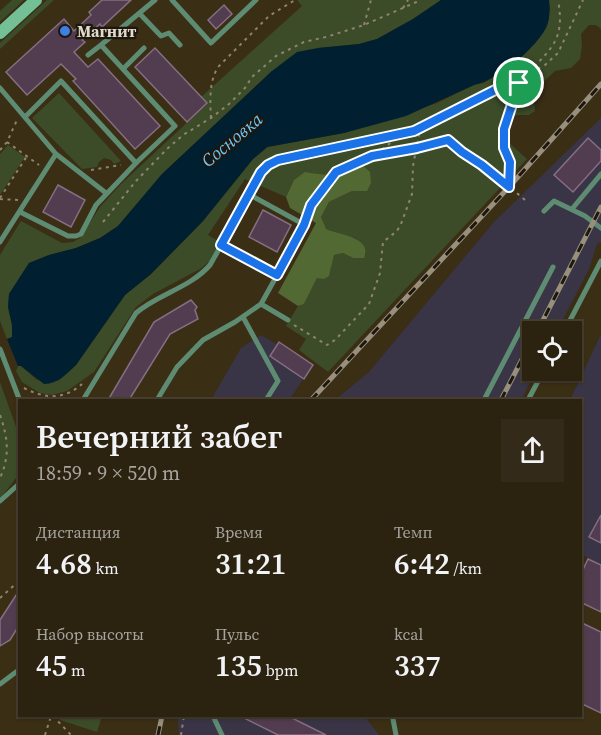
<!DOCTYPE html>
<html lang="ru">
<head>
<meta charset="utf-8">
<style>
	:root { --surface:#2c2210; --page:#342a19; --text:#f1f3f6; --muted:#a6a49f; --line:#483f30 }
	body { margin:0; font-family:"Source Serif 4",serif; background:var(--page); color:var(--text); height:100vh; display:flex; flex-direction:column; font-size:22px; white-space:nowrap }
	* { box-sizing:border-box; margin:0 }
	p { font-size:20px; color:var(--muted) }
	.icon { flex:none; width:33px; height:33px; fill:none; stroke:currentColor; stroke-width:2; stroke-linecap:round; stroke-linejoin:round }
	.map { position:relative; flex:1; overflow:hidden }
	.details { position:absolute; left:18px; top:399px; width:564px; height:318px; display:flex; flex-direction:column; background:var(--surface); border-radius:0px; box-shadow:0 2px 4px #0004,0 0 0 2px var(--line) }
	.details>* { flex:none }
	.fabs { position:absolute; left:522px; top:321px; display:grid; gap:12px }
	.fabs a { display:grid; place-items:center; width:60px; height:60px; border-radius:0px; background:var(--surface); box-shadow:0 2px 4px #0004,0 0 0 2px var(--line); font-size:30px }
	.pin { position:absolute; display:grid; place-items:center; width:51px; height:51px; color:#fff; margin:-26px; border:3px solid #fff; border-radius:50%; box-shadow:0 2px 6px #0007 }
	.round { display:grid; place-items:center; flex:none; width:63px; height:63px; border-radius:0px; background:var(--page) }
	.overview { display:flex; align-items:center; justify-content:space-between; height:102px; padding:0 18px }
	h1 { font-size:33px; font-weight:600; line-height:45px }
	.figures { display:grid; grid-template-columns:repeat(3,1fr); gap:9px; height:102px; padding:6px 18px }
	.figures div { display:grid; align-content:center }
	.figures b { font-size:30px; font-weight:600 }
	.figures small { font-size:16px; font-weight:400 }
	.figures p { font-size:16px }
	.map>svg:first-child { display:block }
	.industrial { fill:#393546 }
	.green { fill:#3c4c28 }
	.forest { fill:#526933 }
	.water { fill:#001f30 }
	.building { fill:#523c4f; stroke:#866e83; stroke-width:1.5 }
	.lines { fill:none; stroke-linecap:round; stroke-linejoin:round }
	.path { stroke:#8e8471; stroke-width:2; stroke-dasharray:3 4.5; stroke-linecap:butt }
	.lane { stroke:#5d8c72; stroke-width:5 }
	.secondary { stroke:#74c096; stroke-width:12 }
	.rail-casing { stroke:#988f7c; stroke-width:5 }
	.rail { stroke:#1d170d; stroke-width:3; stroke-dasharray:9; stroke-linecap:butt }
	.route-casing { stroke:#fff; stroke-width:12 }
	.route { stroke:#1a73e8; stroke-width:8 }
	.shop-dot { fill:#3f7fe0; stroke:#1d170d; stroke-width:2 }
	.labels { text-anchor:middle; stroke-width:4.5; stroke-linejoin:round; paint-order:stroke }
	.poi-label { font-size:16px; font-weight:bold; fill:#e1dacc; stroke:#1d170d; text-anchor:start }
	.water-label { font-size:18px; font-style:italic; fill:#6ecafe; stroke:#1d170d }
</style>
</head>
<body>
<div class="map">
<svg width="601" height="735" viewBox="0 0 601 735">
	<rect width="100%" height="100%" fill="#3a2e15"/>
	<path class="industrial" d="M 601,118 L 601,242 L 597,244 L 589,269 L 557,331 L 532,332 L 532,370 L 536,371 L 521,400 L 335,400 L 369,372 L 494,222 Z
		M 601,334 L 601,565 L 581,554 L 580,400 L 570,400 Z
		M 261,335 L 276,344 L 279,342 L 313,365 L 289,400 L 211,400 L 241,348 Z
		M 178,716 L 367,716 L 366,718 L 379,735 L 179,735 Z"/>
	<path class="green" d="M 12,0 L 24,0 L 0,22 L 0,11 Z
		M 47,0 L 54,0 L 0,49 L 0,43 Z
		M 297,0 L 441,0 L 413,19 L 377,39 L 359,44 L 318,48 L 272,71 L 162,174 L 118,226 L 100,238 L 76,248 L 49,255 L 29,263 L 9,294 L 8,307 L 12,325 L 12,337 L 7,339 L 0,321 L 0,255 L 21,221 L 62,243 L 73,242 L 80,238 L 100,207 L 121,184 L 207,104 L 201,97 L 302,6 Z
		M 549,0 L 601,0 L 601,29 L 596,25 L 589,25 L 581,34 L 582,46 L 580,59 L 571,68 L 555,71 L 533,92 L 535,111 L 529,115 L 516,115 L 497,132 L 527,159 L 328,372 L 299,350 L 306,339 L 286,326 L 298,306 L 304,304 L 317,278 L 331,270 L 331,262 L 334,255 L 343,253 L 353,258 L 364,257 L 366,253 L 355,238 L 338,235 L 325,229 L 321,217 L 329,202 L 352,191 L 357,166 C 339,176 325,175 305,173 L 294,180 L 286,197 L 245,179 L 208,235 L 220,242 L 211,260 L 200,269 L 153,294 L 136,307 L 94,372 L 67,391 L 52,395 L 40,393 L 22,382 L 16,371 L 18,366 L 21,366 L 37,380 L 58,381 L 76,365 L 125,295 L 151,274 L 203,221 L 253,159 L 268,147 L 344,133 L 437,103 L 474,85 L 484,83 L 508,67 L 529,50 L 550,10 Z
		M 59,93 L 121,161 L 114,164 L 111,160 L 104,158 L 99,162 L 97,167 L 82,169 L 32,118 Z
		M 8,145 L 25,157 L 0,195 L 0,154 Z
		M 0,382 L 20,438 L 19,474 L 0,499 Z
		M 61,716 L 102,716 L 97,732 L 60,720 Z"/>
	<path class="forest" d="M 357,166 L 363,166 L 370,172 L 371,183 L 367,191 L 352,191 L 329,202 L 321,217 L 326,229 C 339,235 373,237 364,258 L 353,258 L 343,253 L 334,255 L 329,276 L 324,279 L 317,278 L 304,304 L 298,306 L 278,293 L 316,223 L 290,208 L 286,197 L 294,180 L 305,172 C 325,176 339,176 357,166 Z"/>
	<path class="water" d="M 441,0 L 549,0 C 550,9 550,20 546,28 C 534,50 499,79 474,85 L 406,116 L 344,133 L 267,147 L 253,159 L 203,221 L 151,274 L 125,295 L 76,365 C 66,374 58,384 44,384 L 21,366 L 18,366 L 7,339 L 12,337 L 12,325 L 8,307 L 9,294 L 29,263 L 49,255 L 76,248 L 100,238 L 118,226 L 162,174 L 272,71 L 297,52 L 318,48 L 359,44 L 377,39 L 413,19 Z"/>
	<path class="building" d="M 102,0 L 131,0 L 102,27 L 100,24 L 82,40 L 85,42 L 74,52 L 88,67 L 98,59 L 160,126 L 135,149 L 73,81 L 76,79 L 61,64 L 27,95 L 6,72 L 64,19 L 74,31 L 91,15 L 89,12 Z
		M 224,5 L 232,14 L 216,29 L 208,20 Z
		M 155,48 L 207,103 L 187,122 L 135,67 Z
		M 588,138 L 601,150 L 601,161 L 573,192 L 554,175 Z
		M 58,185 L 85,200 L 71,227 L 43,212 Z
		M 263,210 L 291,225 L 277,252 L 249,237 Z
		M 191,300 L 197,307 L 195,310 L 198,319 L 170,334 L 129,400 L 108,400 L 154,322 Z
		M 279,342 L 313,365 L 304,379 L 270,356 Z
		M 601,515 L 601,543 L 589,537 Z
		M 588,559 L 601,565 L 601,612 L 580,602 L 580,576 Z
		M 20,589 L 20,624 L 10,640 L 0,646 L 0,620 Z
		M 580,622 L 601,632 L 601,713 L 580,703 Z
		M 240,716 L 288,716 L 326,735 L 278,735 Z"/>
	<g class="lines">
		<path class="path" d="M 403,8 L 408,0
			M 364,25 L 371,0
			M 529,72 C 553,47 565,38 558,0
			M 211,118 C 210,100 209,82 218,67 L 269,16 L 295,0
			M 7,142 L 39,165
			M 0,150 L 7,142 L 17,120
			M 372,156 L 417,148 L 448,140 L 462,152 L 491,171 L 525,200
			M 91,170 L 121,165
			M 254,187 L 261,172 L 278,160 L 414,131 L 545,65 L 558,53 L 583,0
			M 509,187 L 510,162 L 502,140 L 515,94 L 519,83 L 525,76
			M 0,198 L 27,156
			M 0,199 L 18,200
			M 307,217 C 317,181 338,171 370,157 C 380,152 391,142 401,135
			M 103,222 L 136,181 L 167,149 L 183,135 L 211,118 L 229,104 L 245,88 L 252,77 L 276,56 L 304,42 L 326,37 L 364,25 L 421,0
			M 294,325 L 327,345 L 335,340 L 369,304 L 380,273 L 383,242 L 397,231 L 401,224 L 412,194 L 413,166 L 420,129
			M 24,388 C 45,399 64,400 82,384
			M 0,415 C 8,438 10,456 0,478
			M 0,598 L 20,580
			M 53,716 L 71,735
			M 45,735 L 51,716
			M 181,735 L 184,716"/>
		<path class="lane" d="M 172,0 L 211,43 L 256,0
			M 140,14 L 161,36 L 169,33 L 180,45
			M 88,55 L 101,45
			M 123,69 L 144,48
			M 0,88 L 56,154 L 106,193
			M 25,117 L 61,81 L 136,163 L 175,126 L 101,45 L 155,0
			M 572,209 L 601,174
			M 544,211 L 554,201 L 585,216 L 601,228
			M 20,212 L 68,236 L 76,236 L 81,234 L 96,205 L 136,163
			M 0,242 L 56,154
			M 221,245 L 277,275
			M 261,304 L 288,320
			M 243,317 L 278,381 L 266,400
			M 564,332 L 601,261
			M 0,349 L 20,401
			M 83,400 L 136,313 C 158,294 190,288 210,265 L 250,195 L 305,225 L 261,304 L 235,322 L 203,340 L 177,367 L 157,400
			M 484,400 L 553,267
			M 528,400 L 544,370
			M 0,501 L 20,483
			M 0,684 L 20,669
			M 213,716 L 222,735
			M 394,716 L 393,719 L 396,735"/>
		<path class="secondary" d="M 0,33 L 36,0"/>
		<g class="rail-casing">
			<path id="rail" d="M 537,332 L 601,207
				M 311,400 L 509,187 L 601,84
				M 501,400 L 532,340
				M 158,735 L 162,716"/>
		</g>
		<use href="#rail" class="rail"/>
	</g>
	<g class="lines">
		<g class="route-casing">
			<path id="route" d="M 527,74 L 519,83 L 504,129 L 504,148 L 510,162 L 509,187 L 482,165 L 462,152 L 448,140 L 417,148 L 372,156 L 336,172 L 311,205 L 304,225 L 277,275 L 221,245 L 261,172 L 268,165 L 278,160 L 414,131 Z"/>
		</g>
		<use href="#route" class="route"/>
	</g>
	<circle class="shop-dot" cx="65" cy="31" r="6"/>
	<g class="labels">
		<g class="poi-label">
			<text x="77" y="37">Магнит</text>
		</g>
		<g class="water-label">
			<text transform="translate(232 140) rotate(-40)" y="6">Сосновка</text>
		</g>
	</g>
</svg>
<div class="fabs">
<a><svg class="icon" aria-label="locate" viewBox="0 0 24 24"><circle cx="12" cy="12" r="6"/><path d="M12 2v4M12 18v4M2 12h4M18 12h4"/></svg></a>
</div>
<div class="pin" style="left:519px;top:83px;background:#1e9e55"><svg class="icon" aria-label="arrive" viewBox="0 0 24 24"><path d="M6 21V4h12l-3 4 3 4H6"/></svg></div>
<section class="details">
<div class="overview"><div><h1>Вечерний забег</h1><p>18:59 · 9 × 520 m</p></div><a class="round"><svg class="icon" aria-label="share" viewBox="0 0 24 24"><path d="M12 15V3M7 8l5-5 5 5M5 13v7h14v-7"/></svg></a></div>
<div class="figures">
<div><p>Дистанция</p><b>4.68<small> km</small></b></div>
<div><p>Время</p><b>31:21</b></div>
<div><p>Темп</p><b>6:42<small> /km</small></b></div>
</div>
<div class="figures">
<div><p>Набор высоты</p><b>45<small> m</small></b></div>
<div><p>Пульс</p><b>135<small> bpm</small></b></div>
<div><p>kcal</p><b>337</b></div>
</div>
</section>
</div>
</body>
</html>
